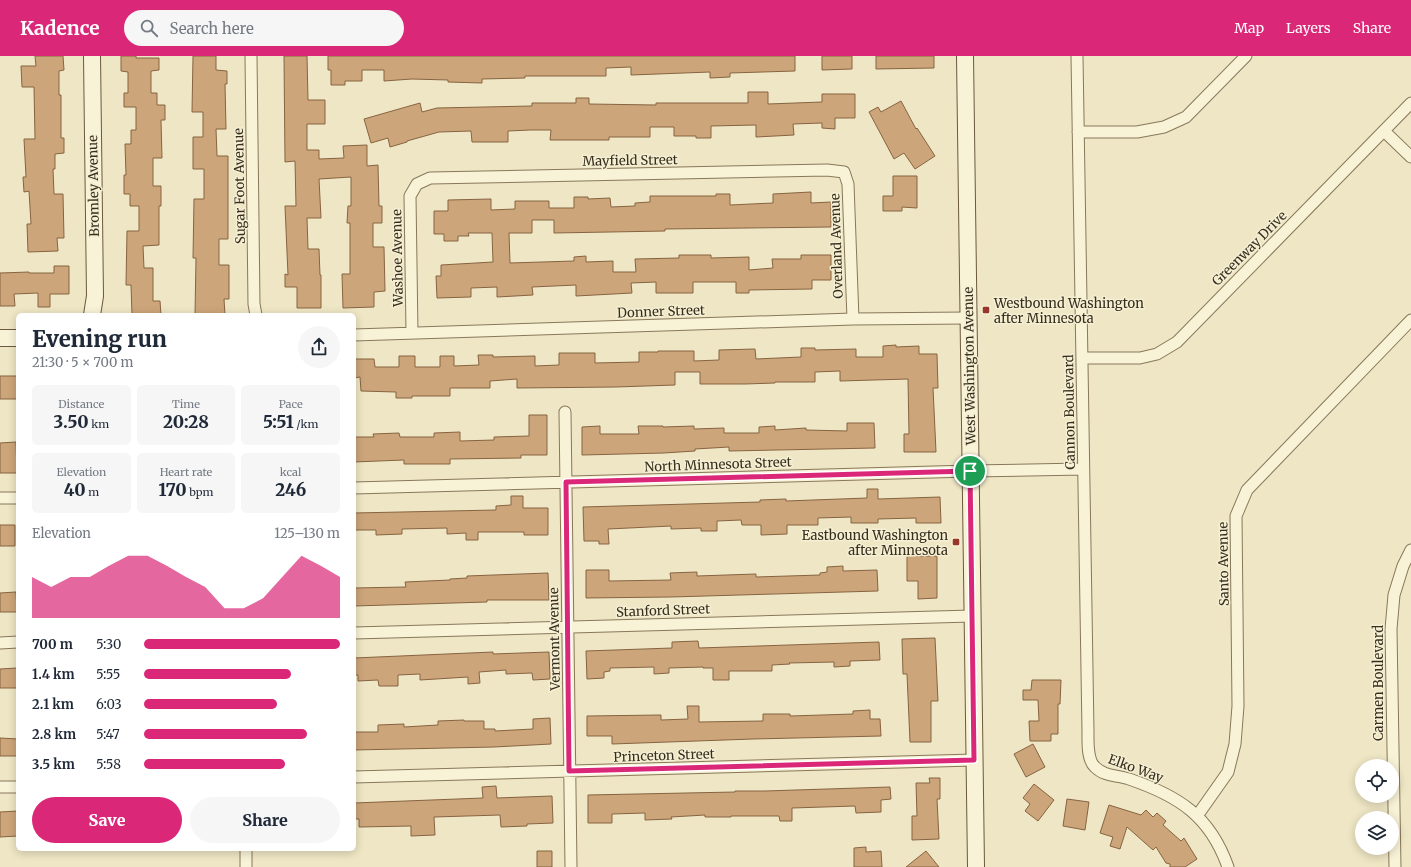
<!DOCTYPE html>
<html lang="en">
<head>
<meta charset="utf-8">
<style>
	:root { --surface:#fff; --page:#f6f6f7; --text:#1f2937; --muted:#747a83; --accent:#db2777 }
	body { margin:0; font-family:Merriweather,serif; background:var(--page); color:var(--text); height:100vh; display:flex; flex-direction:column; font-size:15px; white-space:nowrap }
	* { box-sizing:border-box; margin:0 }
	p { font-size:13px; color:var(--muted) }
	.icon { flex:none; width:22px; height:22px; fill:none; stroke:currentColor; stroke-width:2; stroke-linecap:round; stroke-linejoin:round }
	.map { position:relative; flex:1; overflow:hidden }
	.details { position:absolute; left:16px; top:257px; width:340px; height:538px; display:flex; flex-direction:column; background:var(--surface); border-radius:6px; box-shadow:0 2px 10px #0003 }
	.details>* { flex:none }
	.tools { position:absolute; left:1355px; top:703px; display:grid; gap:8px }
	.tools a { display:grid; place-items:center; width:44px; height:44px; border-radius:50%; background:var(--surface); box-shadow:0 2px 10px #0003; font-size:20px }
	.pin { position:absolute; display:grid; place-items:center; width:34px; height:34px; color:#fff; margin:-17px; border:2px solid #fff; border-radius:50%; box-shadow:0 1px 4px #0007 }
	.round { display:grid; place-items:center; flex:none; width:42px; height:42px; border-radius:21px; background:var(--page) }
	.summary { display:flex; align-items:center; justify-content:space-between; height:68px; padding:0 16px }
	h1 { font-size:22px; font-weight:800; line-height:30px }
	.figures { display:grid; grid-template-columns:repeat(3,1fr); gap:6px; height:68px; padding:4px 16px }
	.figures div { display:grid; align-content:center; border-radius:6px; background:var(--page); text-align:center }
	.figures b { font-size:17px; font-weight:800 }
	.figures small { font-size:11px; font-weight:400 }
	.figures p { font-size:11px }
	.chart { height:112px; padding:8px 16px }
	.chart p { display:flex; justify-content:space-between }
	.chart svg { width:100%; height:72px; margin-top:4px; fill:var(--accent); opacity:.7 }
	.cta { display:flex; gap:8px; margin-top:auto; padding:8px 16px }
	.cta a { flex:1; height:46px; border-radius:24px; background:var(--accent); color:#fff; font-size:16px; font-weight:800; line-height:46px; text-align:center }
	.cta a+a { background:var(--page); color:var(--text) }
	ul { padding:0 16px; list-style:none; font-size:13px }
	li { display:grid; grid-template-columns:64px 48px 1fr; align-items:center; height:30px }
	li i { height:10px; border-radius:5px; background:var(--accent) }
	header { display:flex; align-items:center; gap:24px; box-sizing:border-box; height:56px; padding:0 20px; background:var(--accent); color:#fff }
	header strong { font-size:19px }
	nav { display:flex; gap:22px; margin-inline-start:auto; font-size:14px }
	.search { width:280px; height:36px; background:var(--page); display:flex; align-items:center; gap:10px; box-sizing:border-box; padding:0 14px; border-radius:22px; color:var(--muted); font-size:15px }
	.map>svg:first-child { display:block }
	.building { fill:#cca57a; stroke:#876441 }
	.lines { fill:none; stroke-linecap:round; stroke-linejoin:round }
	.street-casing { stroke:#88785a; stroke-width:13 }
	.secondary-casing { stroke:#6a593e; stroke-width:18 }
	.street { stroke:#f8f2d7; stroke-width:11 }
	.secondary { stroke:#f8f2d7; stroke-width:16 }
	.route-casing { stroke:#fff; stroke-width:8 }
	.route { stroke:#db2777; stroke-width:5 }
	.poi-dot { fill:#97362b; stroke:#f5efd3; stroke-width:1.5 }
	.labels { text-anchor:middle; stroke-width:3; stroke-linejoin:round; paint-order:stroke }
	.street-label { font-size:13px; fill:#382e1e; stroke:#f5efd3 }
	.poi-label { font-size:13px; fill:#382e1e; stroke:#f5efd3; text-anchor:start }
</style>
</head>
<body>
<header>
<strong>Kadence</strong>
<div class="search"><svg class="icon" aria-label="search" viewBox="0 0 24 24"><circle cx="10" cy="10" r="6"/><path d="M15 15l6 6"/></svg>Search here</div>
<nav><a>Map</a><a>Layers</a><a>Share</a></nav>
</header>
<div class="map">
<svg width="1411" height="811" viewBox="0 0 1411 811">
	<rect width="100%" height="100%" fill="#eee6c4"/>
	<path class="building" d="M 35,0 L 63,0 L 64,14 L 59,15 L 59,39 L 61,39 L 61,82 L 64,82 L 64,97 L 55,98 L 55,113 L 53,113 L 54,138 L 63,138 L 64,182 L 57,182 L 58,195 L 28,196 L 27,168 L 31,168 L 29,135 L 24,136 L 23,121 L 26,121 L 24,83 L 35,83 L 34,31 L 22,31 L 21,10 L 36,10 Z
		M 121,0 L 136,0 L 136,2 L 159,2 L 159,14 L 151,15 L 151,37 L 157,37 L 157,49 L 165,49 L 165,64 L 161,64 L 162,102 L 153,102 L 153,130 L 161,130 L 161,150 L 159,150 L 159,189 L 143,190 L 144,212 L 153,212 L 153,245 L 160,245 L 161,259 L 132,259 L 131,229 L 126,229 L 127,175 L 139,175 L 139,150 L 130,150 L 130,138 L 124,138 L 124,119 L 126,119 L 125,88 L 131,88 L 131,74 L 136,74 L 136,51 L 124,51 L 124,37 L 128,37 L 128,16 L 121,15 Z
		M 193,0 L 216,0 L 216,14 L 227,15 L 227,28 L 225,28 L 226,73 L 216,73 L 217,100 L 228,100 L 228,183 L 219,183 L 219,209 L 229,209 L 229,243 L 224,243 L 225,259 L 195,259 L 196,202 L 193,202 L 194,143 L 204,143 L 204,113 L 193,113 L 193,81 L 203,81 L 203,56 L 192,56 Z
		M 284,0 L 307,0 L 308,44 L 325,44 L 325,68 L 307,68 L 307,94 L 319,94 L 319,103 L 344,102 L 343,90 L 367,89 L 367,110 L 378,109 L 379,150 L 382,150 L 382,167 L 373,167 L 373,191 L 384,191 L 385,235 L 374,236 L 374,251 L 343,252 L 342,218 L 350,218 L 350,167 L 347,167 L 348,150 L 351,150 L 351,121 L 319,123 L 321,162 L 307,162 L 308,193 L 319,193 L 320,219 L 321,219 L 321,252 L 297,252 L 297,231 L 285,231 L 285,218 L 288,219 L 285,150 L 296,150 L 295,105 L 285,106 Z
		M 328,0 L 795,0 L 795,15 L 730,17 L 730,21 L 710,22 L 710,16 L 631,19 L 631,11 L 606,12 L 606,20 L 525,20 L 525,22 L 482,23 L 482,27 L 448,26 L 448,24 L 412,23 L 384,25 L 384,14 L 362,14 L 362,25 L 345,25 L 345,29 L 331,29 L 331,14 L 328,14 Z
		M 822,0 L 852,0 L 852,13 L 822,14 Z
		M 876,0 L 934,0 L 934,12 L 876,13 Z
		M 748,36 L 768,36 L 768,48 L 822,46 L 822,38 L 855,38 L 855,62 L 835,62 L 835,73 L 822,72 L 822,67 L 793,68 L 794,79 L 756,81 L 756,69 L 711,70 L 711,82 L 696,82 L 696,80 L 674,80 L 674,71 L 650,71 L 650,81 L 609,81 L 609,84 L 550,84 L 551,74 L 530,74 L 508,75 L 508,86 L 472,86 L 471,75 L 439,76 L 407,85 L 407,86 L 390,91 L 388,82 L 371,87 L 364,63 L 420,47 L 422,56 L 437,52 L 532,50 L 532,47 L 576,47 L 576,42 L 589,42 L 589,48 L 656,49 L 656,47 L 748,47 Z
		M 901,45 L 916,73 L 917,72 L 935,100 L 915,113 L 904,97 L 894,103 L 869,56 L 878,51 L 881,56 Z
		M 893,120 L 917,120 L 917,152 L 902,151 L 902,155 L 883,155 L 883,140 L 893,140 Z
		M 811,136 L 811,147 L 831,146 L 831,171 L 665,173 L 665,175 L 554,177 L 554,164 L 532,164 L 532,177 L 509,177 L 510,207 L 574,205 L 574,201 L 586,200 L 586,206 L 613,205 L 613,216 L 636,216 L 635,203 L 679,202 L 679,199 L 711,199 L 711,202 L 749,201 L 749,214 L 773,212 L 772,203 L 801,203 L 801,199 L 831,199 L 831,224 L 812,224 L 812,233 L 749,234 L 749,237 L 736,237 L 736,226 L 693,226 L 693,237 L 656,237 L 656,226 L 631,227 L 632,237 L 576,240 L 576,229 L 532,231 L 533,239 L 497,241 L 497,231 L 471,232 L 471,241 L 437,242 L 436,220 L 441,220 L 441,209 L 493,206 L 492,177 L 468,177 L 469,180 L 458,180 L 458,185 L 444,185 L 444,178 L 434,178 L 434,155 L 448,155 L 448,144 L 491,143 L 491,154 L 515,153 L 515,145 L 549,145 L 549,152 L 574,152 L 574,141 L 588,141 L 588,143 L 610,142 L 611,151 L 635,150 L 635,147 L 650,146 L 650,140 L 716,140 L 716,138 L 730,138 L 730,149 L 773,147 L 773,138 Z
		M 54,210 L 69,210 L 69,238 L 50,238 L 50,251 L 38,251 L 38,237 L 14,238 L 15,250 L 0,250 L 0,217 L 29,216 L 29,217 L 54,217 Z
		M 896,289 L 896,291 L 919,290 L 919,298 L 937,298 L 938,332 L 933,332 L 936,396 L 904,396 L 904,378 L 909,378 L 908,323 L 840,325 L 840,315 L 815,316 L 815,326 L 775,326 L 775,327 L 745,328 L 700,328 L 700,316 L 675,316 L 675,329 L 616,331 L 517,332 L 517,323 L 490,325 L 490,332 L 450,332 L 450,340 L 412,340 L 412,342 L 396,342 L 396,336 L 361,335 L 360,321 L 354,322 L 354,303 L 374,303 L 375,311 L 399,311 L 399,300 L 415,300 L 415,311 L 440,311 L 440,300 L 454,300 L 454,310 L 479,309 L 478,299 L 493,299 L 493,301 L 535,300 L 535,310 L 559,309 L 559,297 L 595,297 L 595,307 L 639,306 L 639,296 L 658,296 L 658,295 L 694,295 L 694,305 L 719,304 L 719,294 L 755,293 L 756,303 L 801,301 L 801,292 L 815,292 L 815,294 L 856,293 L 856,301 L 883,301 L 883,290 Z
		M 0,320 L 18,320 L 18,343 L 0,343 Z
		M 529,359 L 547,359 L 547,399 L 521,399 L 521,402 L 450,403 L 450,408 L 404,408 L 404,404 L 354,406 L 354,381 L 374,381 L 373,378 L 399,377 L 400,381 L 434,381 L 434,377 L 460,376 L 460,385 L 494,384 L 494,381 L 529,380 Z
		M 847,367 L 874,367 L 875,392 L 729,395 L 729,391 L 695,393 L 695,395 L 664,397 L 582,399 L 582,371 L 600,370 L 600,378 L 639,378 L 638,370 L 663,370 L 663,371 L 694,370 L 694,373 L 724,372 L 724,377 L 759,377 L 759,371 L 775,370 L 775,374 L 806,372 L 806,374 L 847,375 Z
		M 16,386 L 17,417 L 0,417 L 0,387 Z
		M 867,433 L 878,433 L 878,443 L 940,441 L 941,467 L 916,467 L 916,462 L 878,463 L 878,467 L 851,467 L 851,461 L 818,462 L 818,469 L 787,469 L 787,478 L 761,479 L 761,469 L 742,469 L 741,464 L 717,465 L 717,475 L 701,475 L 701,472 L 671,473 L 671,470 L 608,473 L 609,488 L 599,488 L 599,485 L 584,485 L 583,451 L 760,446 L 760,444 L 786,443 L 786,445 L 867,442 Z
		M 511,440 L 523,440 L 523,452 L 548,452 L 548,479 L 524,479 L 524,476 L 478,476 L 478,484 L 466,484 L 466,477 L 447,478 L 447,472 L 402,473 L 402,478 L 376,479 L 376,474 L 354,474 L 354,457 L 496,454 L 496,450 L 511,449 Z
		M 0,469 L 15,469 L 15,490 L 0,490 Z
		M 907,492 L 918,492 L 917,500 L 937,500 L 937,542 L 918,543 L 918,525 L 907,525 Z
		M 843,510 L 843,515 L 877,514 L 878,535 L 671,541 L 586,542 L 586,514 L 609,514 L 609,525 L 671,524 L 670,517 L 697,516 L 697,520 L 756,518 L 756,521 L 820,519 L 820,517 L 827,516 L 827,511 Z
		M 548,517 L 549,544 L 487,544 L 487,546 L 354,550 L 354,532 L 406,531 L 405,526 L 450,524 L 450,523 L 467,522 L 467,520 Z
		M 16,536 L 17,556 L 0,556 L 0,537 Z
		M 935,582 L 938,645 L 931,645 L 931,686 L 910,686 L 907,618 L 903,618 L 902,583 Z
		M 698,585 L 699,592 L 879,586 L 880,604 L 850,605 L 850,610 L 834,611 L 834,606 L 789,607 L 790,608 L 772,609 L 772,615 L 729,615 L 729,624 L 713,624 L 713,612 L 703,612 L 703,611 L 669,612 L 669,617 L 654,618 L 654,611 L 610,612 L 610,615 L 604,616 L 604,622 L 587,623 L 586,595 L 672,592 L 672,586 Z
		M 493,596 L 493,598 L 549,596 L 550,623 L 533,624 L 532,617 L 506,618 L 506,614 L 479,616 L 480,627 L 468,628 L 468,621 L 420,624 L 420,618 L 398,619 L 398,630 L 379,630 L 378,624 L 358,625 L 358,619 L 354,619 L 354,602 Z
		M 17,612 L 18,632 L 0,632 L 0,613 Z
		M 1032,624 L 1061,624 L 1060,648 L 1058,648 L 1058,678 L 1051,678 L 1051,685 L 1030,685 L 1029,665 L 1039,665 L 1038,644 L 1023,644 L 1023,634 L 1031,634 Z
		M 687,650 L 699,650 L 699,666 L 763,665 L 763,658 L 790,658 L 790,660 L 822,659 L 853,658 L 853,655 L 870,654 L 870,663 L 880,663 L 881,680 L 753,683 L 612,688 L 612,680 L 587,680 L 587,660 L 661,659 L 661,664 L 688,663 Z
		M 550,662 L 551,688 L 494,691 L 354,694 L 354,676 L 378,676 L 378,669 L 404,668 L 404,671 L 438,669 L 438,665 L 464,664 L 464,665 L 484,665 L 484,673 L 495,673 L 495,675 L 533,673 L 533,663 Z
		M 0,682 L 18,683 L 18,700 L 0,700 Z
		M 1033,688 L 1045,711 L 1026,721 L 1014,698 Z
		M 929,722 L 940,722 L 940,743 L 937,743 L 939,783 L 912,784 L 912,760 L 917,760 L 916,727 L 930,727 Z
		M 1034,728 L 1054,744 L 1038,765 L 1025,755 L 1030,748 L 1023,742 Z
		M 496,730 L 497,742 L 552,740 L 553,767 L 527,768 L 527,770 L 501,771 L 500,759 L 434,761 L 435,779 L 411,780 L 411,770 L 359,771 L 359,763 L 354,763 L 354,747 L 483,742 L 482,731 Z
		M 890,731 L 891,743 L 881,744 L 881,756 L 856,757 L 855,750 L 792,752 L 792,765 L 780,765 L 779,760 L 731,760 L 731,761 L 705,761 L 705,759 L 671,761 L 672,763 L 645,764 L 645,757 L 612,758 L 612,767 L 588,767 L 588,739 L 735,736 L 735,735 L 765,735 Z
		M 1067,743 L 1089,746 L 1085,774 L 1063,770 Z
		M 1109,749 L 1141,759 L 1146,754 L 1153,761 L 1157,757 L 1166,765 L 1163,769 L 1181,785 L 1184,782 L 1197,803 L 1185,811 L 1170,811 L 1170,808 L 1166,807 L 1156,791 L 1153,794 L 1127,771 L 1120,793 L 1110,790 L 1113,781 L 1100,777 Z
		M 18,755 L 18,780 L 0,781 L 0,756 Z
		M 866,791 L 866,796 L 881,795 L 882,811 L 854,811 L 854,792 Z
		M 537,795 L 552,795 L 552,811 L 537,811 Z
		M 926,795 L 939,811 L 906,811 Z"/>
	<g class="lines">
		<g class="street-casing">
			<path id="street" d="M 251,0 L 254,248 L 256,259
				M 1077,0 L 1088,676 C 1088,686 1087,704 1095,711 C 1105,721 1118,719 1129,723 C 1179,740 1210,760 1228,811
				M 1384,75 L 1411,101
				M 1078,76 L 1137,76 L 1164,71 L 1186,61 L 1246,0
				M 412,277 L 410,140 L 417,128 L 430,122 L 827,114 L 844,116 L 848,128 L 853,263
				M 354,279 L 853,263 L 968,262
				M 1082,302 L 1140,302 L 1157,298 L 1177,286 L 1411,47
				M 565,356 L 571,811
				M 354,432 L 970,415 L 1083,413
				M 0,442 L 18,442
				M 354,577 L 972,560
				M 0,587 L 18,586
				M 354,721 L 974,704
				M 0,731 L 18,731
				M 1197,760 L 1228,716 L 1235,688 L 1238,650 L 1236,460 L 1247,434 L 1411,264
				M 246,793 L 246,811
				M 1395,811 L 1391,573 L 1394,539 L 1403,510 L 1411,494"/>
		</g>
		<g class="secondary-casing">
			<path id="secondary" d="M 92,0 L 95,240 L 92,259
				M 965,0 L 976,811
				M 0,282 L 18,282"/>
		</g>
		<use href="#street" class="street"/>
		<use href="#secondary" class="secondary"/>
	</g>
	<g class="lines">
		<g class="route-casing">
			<path id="route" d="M 970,415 L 974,704 L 569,715 L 566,426 Z"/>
		</g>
		<use href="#route" class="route"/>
	</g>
	<g class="poi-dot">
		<rect x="982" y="250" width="8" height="8" rx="2"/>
		<rect x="952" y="482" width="8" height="8" rx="2"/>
	</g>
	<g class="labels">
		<g class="street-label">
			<text transform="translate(630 104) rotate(-1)" y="5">Mayfield Street</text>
			<text transform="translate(93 130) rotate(-91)" y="5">Bromley Avenue</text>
			<text transform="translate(239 130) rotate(-91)" y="5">Sugar Foot Avenue</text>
			<text transform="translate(836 190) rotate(-92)" y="5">Overland Avenue</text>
			<text transform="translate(1249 192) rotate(-45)" y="5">Greenway Drive</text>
			<text transform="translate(397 202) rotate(-91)" y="5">Washoe Avenue</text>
			<text transform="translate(661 255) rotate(-2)" y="5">Donner Street</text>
			<text transform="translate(969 310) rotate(-91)" y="5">West Washington Avenue</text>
			<text transform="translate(1069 356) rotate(-91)" y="5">Cannon Boulevard</text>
			<text transform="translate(718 408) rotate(-2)" y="5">North Minnesota Street</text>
			<text transform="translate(1223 508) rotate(-91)" y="5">Santo Avenue</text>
			<text transform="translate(663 554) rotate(-2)" y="5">Stanford Street</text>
			<text transform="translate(554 583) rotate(-91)" y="5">Vermont Avenue</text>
			<text transform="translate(1378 627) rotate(-90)" y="5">Carmen Boulevard</text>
			<text transform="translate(664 699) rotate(-2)" y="5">Princeton Street</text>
			<text transform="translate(1136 712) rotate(20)" y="5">Elko Way</text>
		</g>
		<g class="poi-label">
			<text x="994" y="252">Westbound Washington<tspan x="994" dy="15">after Minnesota</tspan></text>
			<text x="948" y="484" text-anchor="end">Eastbound Washington<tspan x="948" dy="15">after Minnesota</tspan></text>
		</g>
	</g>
</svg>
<div class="tools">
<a><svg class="icon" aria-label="locate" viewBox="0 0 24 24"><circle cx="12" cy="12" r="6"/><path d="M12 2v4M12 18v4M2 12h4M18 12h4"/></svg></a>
<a><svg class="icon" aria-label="layers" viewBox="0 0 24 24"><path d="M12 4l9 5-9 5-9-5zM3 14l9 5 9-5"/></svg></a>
</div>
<div class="pin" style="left:970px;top:415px;background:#1e9e55"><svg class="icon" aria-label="arrive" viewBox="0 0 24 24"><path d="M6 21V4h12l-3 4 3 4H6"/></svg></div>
<section class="details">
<div class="summary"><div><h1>Evening run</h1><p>21:30 · 5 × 700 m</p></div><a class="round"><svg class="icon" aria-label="share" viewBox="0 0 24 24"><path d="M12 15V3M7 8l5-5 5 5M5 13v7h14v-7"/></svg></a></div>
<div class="figures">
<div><p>Distance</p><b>3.50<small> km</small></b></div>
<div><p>Time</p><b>20:28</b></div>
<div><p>Pace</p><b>5:51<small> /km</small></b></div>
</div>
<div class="figures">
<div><p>Elevation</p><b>40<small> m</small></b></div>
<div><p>Heart rate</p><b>170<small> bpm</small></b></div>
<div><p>kcal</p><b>246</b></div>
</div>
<div class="chart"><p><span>Elevation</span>125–130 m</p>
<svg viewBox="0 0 160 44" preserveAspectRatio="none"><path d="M0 44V19L10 25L20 19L30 19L40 12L50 6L60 6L70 12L80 19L90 25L100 38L110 38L120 32L130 19L140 6L150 12L160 19V44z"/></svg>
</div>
<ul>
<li><b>700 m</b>5:30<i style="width:100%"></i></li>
<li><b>1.4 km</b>5:55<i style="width:75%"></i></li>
<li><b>2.1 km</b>6:03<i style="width:68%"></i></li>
<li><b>2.8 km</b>5:47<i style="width:83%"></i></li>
<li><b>3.5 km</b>5:58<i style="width:72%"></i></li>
</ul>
<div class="cta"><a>Save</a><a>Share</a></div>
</section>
</div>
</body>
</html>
